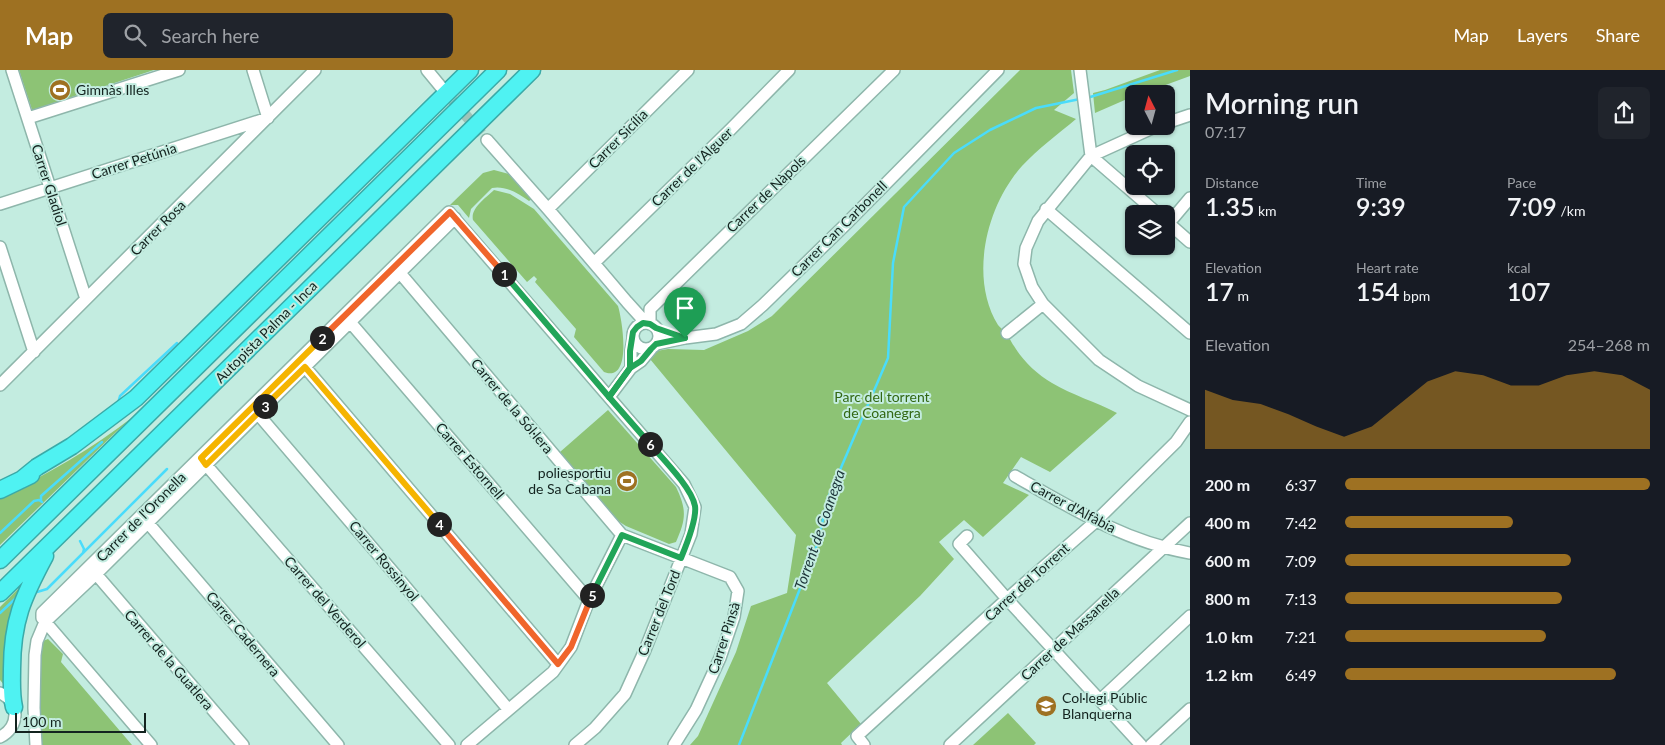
<!DOCTYPE html>
<html lang="en">
<head>
<meta charset="utf-8">
<style>
	:root { --surface:#171b24; --page:#20242c; --text:#f1f3f6; --muted:#9ea1a6; --accent:#9e7122 }
	body { margin:0; font-family:Lato,sans-serif; background:var(--page); color:var(--text); height:100vh; display:flex; flex-direction:column; font-size:19px; white-space:nowrap }
	* { box-sizing:border-box; margin:0 }
	p { font-size:16px; color:var(--muted) }
	.icon { flex:none; width:28px; height:28px; fill:none; stroke:currentColor; stroke-width:2; stroke-linecap:round; stroke-linejoin:round }
	.map { position:relative; flex:1; overflow:hidden }
	.panel { display:flex; flex-direction:column; background:var(--surface); width:475px }
	.panel>* { flex:none }
	.needle { width:32px; rotate:354deg }
	.controls { position:absolute; left:1125px; top:15px; display:grid; gap:10px }
	.controls a { display:grid; place-items:center; width:50px; height:50px; border-radius:8px; background:var(--surface); box-shadow:0 1px 4px #0004; font-size:25px }
	.scale { position:absolute; left:15px; bottom:12px; width:131px; box-sizing:border-box; padding-left:5px; border:2px solid #13231f; border-top:0; font-size:14px; line-height:18px; white-space:nowrap; color:#13231f; -webkit-text-stroke:4px #c3ece0; paint-order:stroke }
	.pin { position:absolute; display:grid; place-items:center; width:42px; height:42px; color:#fff; margin:-51px -21px; border-radius:50% 50% 50% 0; rotate:-45deg; box-shadow:0 0 5px #0007 }
	.pin .icon { rotate:45deg }
	.km { position:absolute; width:25px; height:25px; margin:-12px; border-radius:50%; background:#222; color:#fff; font-size:14px; line-height:25px; text-align:center }
	.round { display:grid; place-items:center; flex:none; width:52px; height:52px; border-radius:8px; background:var(--page) }
	.summary { display:flex; align-items:center; justify-content:space-between; height:85px; padding:0 15px }
	h1 { font-size:28px; font-weight:600; line-height:38px }
	.metrics { display:grid; grid-template-columns:repeat(3,1fr); gap:8px; height:85px; padding:5px 15px }
	.metrics div { display:grid; align-content:center }
	.metrics b { font-size:25px; font-weight:600 }
	.metrics small { font-size:14px; font-weight:400 }
	.metrics p { font-size:14px }
	.chart { height:140px; padding:10px 15px }
	.chart p { display:flex; justify-content:space-between }
	.chart svg { width:100%; height:90px; margin-top:5px; fill:var(--accent); opacity:.7 }
	ul { padding:0 15px; list-style:none; font-size:16px }
	li { display:grid; grid-template-columns:80px 60px 1fr; align-items:center; height:38px }
	li i { height:12px; border-radius:6px; background:var(--accent) }
	header { display:flex; align-items:center; gap:30px; box-sizing:border-box; height:70px; padding:0 25px; background:var(--accent); color:#fff }
	header strong { font-size:24px }
	nav { display:flex; gap:28px; margin-inline-start:auto; font-size:18px }
	.search { width:350px; height:45px; background:var(--page); display:flex; align-items:center; gap:12px; box-sizing:border-box; padding:0 18px; border-radius:8px; color:var(--muted); font-size:19px }
	main { display:flex; flex:1; min-height:0 }
	.map>svg:first-child { display:block }
	.green { fill:#8dc375 }
	.lines { fill:none; stroke-linecap:round; stroke-linejoin:round }
	.stream { stroke:#4adcfb; stroke-width:2.5 }
	.minor-tunnel { stroke:#a0c4b9; stroke-width:11; stroke-dasharray:11 5.5; stroke-linecap:butt }
	.minor-casing { stroke:#8eb6ab; stroke-width:14 }
	.highway-casing { stroke:#3aaaa8; stroke-width:19 }
	.minor { stroke:#fff; stroke-width:11 }
	.highway { stroke:#4ff2f2; stroke-width:16 }
	.split-1-casing { stroke:#fff; stroke-width:10 }
	.split-2-casing { stroke:#fff; stroke-width:10 }
	.split-3-casing { stroke:#fff; stroke-width:10 }
	.split-4-casing { stroke:#fff; stroke-width:10 }
	.split-5-casing { stroke:#fff; stroke-width:10 }
	.split-6-casing { stroke:#fff; stroke-width:10 }
	.split-7-casing { stroke:#fff; stroke-width:10 }
	.split-1 { stroke:#22a559; stroke-width:6 }
	.split-2 { stroke:#f0652b; stroke-width:6 }
	.split-3 { stroke:#f5b400; stroke-width:6 }
	.split-4 { stroke:#f5b400; stroke-width:6 }
	.split-5 { stroke:#f0652b; stroke-width:6 }
	.split-6 { stroke:#22a559; stroke-width:6 }
	.split-7 { stroke:#22a559; stroke-width:6 }
	.labels { text-anchor:middle; stroke-width:4; stroke-linejoin:round; paint-order:stroke }
	.poi-label { font-size:14px; fill:#13231f; stroke:#c3ece0; text-anchor:start }
	.street-label { font-size:14px; fill:#13231f; stroke:#c3ece0 }
	.park-label { font-size:14px; fill:#326712; stroke:#c3ece0 }
	.water-label { font-size:15px; font-style:italic; fill:#1c3439; stroke:#c3ece0 }
</style>
</head>
<body>
<header>
<strong>Map</strong>
<div class="search"><svg class="icon" aria-label="search" viewBox="0 0 24 24"><circle cx="10" cy="10" r="6"/><path d="M15 15l6 6"/></svg>Search here</div>
<nav><a>Map</a><a>Layers</a><a>Share</a></nav>
</header>
<main>
<div class="map">
<svg width="1190" height="675" viewBox="0 0 1190 675">
	<rect width="100%" height="100%" fill="#c3ece0"/>
	<path class="green" d="M 19,0 L 154,0 L 32,40 Z
		M 1020,0 L 1071,0 L 1074,23 L 1054,40 L 1076,49 C 1058,64 1038,79 1022,96 C 986,136 969,208 998,255 C 1000,258 1004,260 1006,263 C 1009,266 1011,272 1014,276 C 1023,291 1037,304 1052,313 C 1072,325 1096,332 1117,343 L 1050,402 L 1021,387 L 1003,413 L 1029,425 L 983,467 L 964,450 L 939,472 L 954,489 L 920,526 L 827,613 L 861,654 L 841,673 L 842,675 L 690,675 L 698,666 L 736,582 L 751,536 L 787,523 L 796,465 L 645,283 L 668,279 L 704,280 L 748,261 L 772,246 Z
		M 1160,0 L 1190,0 L 1190,6 L 1141,24 L 1134,24 L 1134,26 L 1095,43 L 1093,23 L 1105,20 Z
		M 494,100 L 509,104 L 532,129 L 529,131 C 519,124 505,115 492,118 L 471,139 L 469,148 L 458,135 L 450,135 L 483,103 Z
		M 494,120 L 510,124 L 534,139 L 618,236 C 622,249 633,313 604,302 L 574,267 L 576,259 L 535,212 L 537,209 L 534,206 L 527,212 L 473,150 C 470,138 487,127 494,120 Z
		M 608,340 L 676,417 C 687,440 686,449 676,472 L 669,474 L 626,456 L 615,449 L 560,382 Z
		M 134,346 L 114,364 L 0,475 L 0,427 C 48,404 93,378 134,346 Z
		M 23,514 L 5,616 L 0,610 L 0,537 Z
		M 48,569 L 63,584 L 61,592 L 132,675 L 42,675 L 40,635 L 41,574 L 43,571 Z
		M 1008,643 L 1036,673 L 1034,675 L 973,675 Z"/>
	<g class="lines">
		<path class="stream" d="M 1087,28 L 1177,0
			M 118,333 L 120,326 L 177,273
			M 41,431 L 41,426 L 102,372
			M 0,463 L 34,431 L 39,430 L 42,432
			M 80,471 L 84,479 L 83,483
			M 37,522 L 47,519 L 167,399
			M 0,543 L 16,528
			M 739,675 L 817,475 L 828,428 L 888,288 L 893,193 L 904,137 L 954,83 L 990,60 L 1036,38 L 1080,29"/>
		<path class="minor-tunnel" d="M 442,18 L 487,70"/>
		<g class="minor-casing">
			<path id="minor" d="M 12,0 L 86,229
				M 253,0 L 268,48
				M 427,0 L 441,17
				M 1080,0 L 1091,86 L 1158,144
				M 28,48 L 179,0
				M 1166,53 L 1190,45
				M 1157,56 L 1091,86 L 1038,151 L 1026,178 L 1024,194 L 1032,217 L 1043,234 L 1099,290 L 1138,316 L 1190,340
				M 487,70 L 548,139 L 627,232 L 646,253
				M 0,134 L 265,49
				M 548,139 L 688,0
				M 1046,139 L 1190,263
				M 1166,151 L 1190,172
				M 1169,153 L 1190,128
				M 0,177 L 34,282
				M 594,193 L 731,59 L 789,0
				M 400,203 L 622,465 L 730,507 L 738,521 L 734,547 L 720,588 L 696,640 L 674,675
				M 350,252 L 589,530
				M633 266a13 13 0 1 1 26 0a13 13 0 1 1-26 0Z
				M 650,254 L 650,239 L 894,0
				M 1007,263 L 1043,234
				M 656,274 L 685,268 L 716,264 L 741,254 L 763,235 L 844,156 L 998,0
				M 305,297 L 558,594
				M 631,298 L 631,281 L 633,269
				M 0,315 L 315,0
				M 609,327 L 631,298 L 641,291 L 651,279
				M 258,344 L 399,509 L 508,639
				M 201,389 L 449,675
				M 1015,406 C 1071,438 1126,472 1190,483
				M 148,453 L 338,675
				M 967,466 L 959,474 L 1007,529 L 1141,675
				M 96,504 L 243,675
				M 0,623 C 21,632 19,658 0,667
				M 1100,630 L 1190,546
				M 36,675 L 34,638 L 35,585 L 37,571 L 45,552 L 96,504 L 455,148
				M 151,675 L 42,548 L 42,543 L 449,142 L 684,414 L 695,437 L 691,464 L 645,580 L 625,624 L 595,658 L 575,675
				M 467,675 L 553,602 L 571,577 L 589,530 L 622,465
				M 864,675 L 857,666 L 1007,529 L 1095,452 L 1176,372 L 1190,352
				M 950,675 L 1190,453
				M 1151,675 L 1190,639"/>
		</g>
		<g class="highway-casing">
			<path id="highway" d="M 21,410 L 37,397 L 72,376 L 136,328 L 470,0
				M 0,420 L 31,405
				M 0,490 L 498,0
				M 0,523 L 532,0
				M 14,637 C 11,624 12,611 12,599 C 12,551 23,527 45,486"/>
		</g>
		<use href="#minor" class="minor"/>
		<use href="#highway" class="highway"/>
	</g>
	<g class="lines">
		<g class="split-1-casing">
			<path id="split-1" d="M 504,204 L 609,327 L 630,298 L 641,291 L 651,279 L 656,274 L 685,268"/>
		</g>
		<g class="split-2-casing">
			<path id="split-2" d="M 322,268 L 450,142 L 504,204"/>
		</g>
		<g class="split-3-casing">
			<path id="split-3" d="M 265,336 L 206,395 L 201,388 L 322,268"/>
		</g>
		<g class="split-4-casing">
			<path id="split-4" d="M 265,336 L 305,297 L 439,454"/>
		</g>
		<g class="split-5-casing">
			<path id="split-5" d="M 439,454 L 558,594 L 571,577 L 592,525"/>
		</g>
		<g class="split-6-casing">
			<path id="split-6" d="M 592,525 L 622,465 L 681,488 C 686,476 697,449 695,436 C 692,418 662,388 650,374"/>
		</g>
		<g class="split-7-casing">
			<path id="split-7" d="M 650,374 L 609,327 L 630,298 L 630,281 L 633,262 L 637,257 L 643,253 L 650,254 L 656,258 L 685,268"/>
		</g>
		<use href="#split-1" class="split-1"/>
		<use href="#split-2" class="split-2"/>
		<use href="#split-3" class="split-3"/>
		<use href="#split-4" class="split-4"/>
		<use href="#split-5" class="split-5"/>
		<use href="#split-6" class="split-6"/>
		<use href="#split-7" class="split-7"/>
	</g>
	<defs>
		<g id="stadium-disc" transform="scale(1.125)"><circle r="9.5" fill="#9e7122" stroke="#c3ece0"/><path d="M0-5a6.5 5 0 1 0 0 10a6.5 5 0 1 0 0-10ZM-3.5-1.8h7v3.6h-7Z" fill="#fff"/></g>
		<g id="school-disc" transform="scale(1.125)"><circle r="9.5" fill="#9e7122" stroke="#c3ece0"/><path d="M0-5L7-2L0 1L-7-2ZM-4 1L0 2.5L4 1V4Q0 6-4 4Z" fill="#fff"/></g>
	</defs>
	<g fill-rule="evenodd">
		<use href="#stadium-disc" x="60" y="20"/>
		<use href="#stadium-disc" x="627" y="411"/>
		<use href="#school-disc" x="1046" y="636"/>
	</g>
	<g class="labels">
		<g class="poi-label">
			<text x="76" y="25">Gimnàs Illes</text>
			<text x="611" y="408" text-anchor="end">poliesportiu<tspan x="611" dy="16">de Sa Cabana</tspan></text>
			<text x="1062" y="633">Col·legi Públic<tspan x="1062" dy="16">Blanquerna</tspan></text>
		</g>
		<g class="street-label">
			<text transform="translate(618 69) rotate(-45)" y="5">Carrer Sicília</text>
			<text transform="translate(134 91) rotate(-18)" y="5">Carrer Petúnia</text>
			<text transform="translate(692 97) rotate(-44)" y="5">Carrer de l'Alguer</text>
			<text transform="translate(49 115) rotate(72)" y="5">Carrer Gladiol</text>
			<text transform="translate(766 124) rotate(-44)" y="5">Carrer de Nàpols</text>
			<text transform="translate(158 158) rotate(-45)" y="5">Carrer Rosa</text>
			<text transform="translate(839 159) rotate(-45)" y="5">Carrer Can Carbonell</text>
			<text transform="translate(266 262) rotate(-45)" y="5">Autopista Palma - Inca</text>
			<text transform="translate(512 336) rotate(50)" y="5">Carrer de la Sól·lera</text>
			<text transform="translate(470 391) rotate(49)" y="5">Carrer Estornell</text>
			<text transform="translate(1073 437) rotate(28)" y="5">Carrer d'Alfàbia</text>
			<text transform="translate(141 447) rotate(-45)" y="5">Carrer de l'Oronella</text>
			<text transform="translate(384 491) rotate(50)" y="5">Carrer Rossinyol</text>
			<text transform="translate(1027 512) rotate(-42)" y="5">Carrer del Torrent</text>
			<text transform="translate(325 532) rotate(49)" y="5">Carrer del Verderol</text>
			<text transform="translate(659 543) rotate(-68)" y="5">Carrer del Tord</text>
			<text transform="translate(243 564) rotate(50)" y="5">Carrer Cadernera</text>
			<text transform="translate(1070 564) rotate(-43)" y="5">Carrer de Massanella</text>
			<text transform="translate(724 568) rotate(-72)" y="5">Carrer Pinsà</text>
			<text transform="translate(169 590) rotate(49)" y="5">Carrer de la Guatlera</text>
		</g>
		<g class="park-label">
			<text x="882" y="332">Parc del torrent<tspan x="882" dy="16">de Coanegra</tspan></text>
		</g>
		<g class="water-label">
			<text transform="translate(820 460) rotate(-71)" y="5">Torrent de Coanegra</text>
		</g>
	</g>
</svg>
<div class="controls">
<a><svg class="needle" viewBox="-14 -14 28 28"><path d="M0-13l5 13h-10z" fill="#e53935"/><path d="M0 13l5-13h-10z" fill="#9ea1a6"/></svg></a>
<a><svg class="icon" aria-label="locate" viewBox="0 0 24 24"><circle cx="12" cy="12" r="6"/><path d="M12 2v4M12 18v4M2 12h4M18 12h4"/></svg></a>
<a><svg class="icon" aria-label="layers" viewBox="0 0 24 24"><path d="M12 4l9 5-9 5-9-5zM3 14l9 5 9-5"/></svg></a>
</div>
<div class="scale">100 m</div>
<div class="pin" style="left:685px;top:268px;background:#1e9e55"><svg class="icon" aria-label="arrive" viewBox="0 0 24 24"><path d="M6 21V4h12l-3 4 3 4H6"/></svg></div>
<b class="km" style="left:504px;top:204px">1</b>
<b class="km" style="left:322px;top:268px">2</b>
<b class="km" style="left:265px;top:336px">3</b>
<b class="km" style="left:439px;top:454px">4</b>
<b class="km" style="left:592px;top:525px">5</b>
<b class="km" style="left:650px;top:374px">6</b>
</div>
<section class="panel">
<div class="summary"><div><h1>Morning run</h1><p>07:17</p></div><a class="round"><svg class="icon" aria-label="share" viewBox="0 0 24 24"><path d="M12 15V3M7 8l5-5 5 5M5 13v7h14v-7"/></svg></a></div>
<div class="metrics">
<div><p>Distance</p><b>1.35<small> km</small></b></div>
<div><p>Time</p><b>9:39</b></div>
<div><p>Pace</p><b>7:09<small> /km</small></b></div>
</div>
<div class="metrics">
<div><p>Elevation</p><b>17<small> m</small></b></div>
<div><p>Heart rate</p><b>154<small> bpm</small></b></div>
<div><p>kcal</p><b>107</b></div>
</div>
<div class="chart"><p><span>Elevation</span>254–268 m</p>
<svg viewBox="0 0 160 44" preserveAspectRatio="none"><path d="M0 44V15L10 20L20 22L30 27L40 33L50 38L60 33L70 22L80 11L90 6L100 8L110 13L120 13L130 8L140 6L150 8L160 15V44z"/></svg>
</div>
<ul>
<li><b>200 m</b>6:37<i style="width:100%"></i></li>
<li><b>400 m</b>7:42<i style="width:55%"></i></li>
<li><b>600 m</b>7:09<i style="width:74%"></i></li>
<li><b>800 m</b>7:13<i style="width:71%"></i></li>
<li><b>1.0 km</b>7:21<i style="width:66%"></i></li>
<li><b>1.2 km</b>6:49<i style="width:89%"></i></li>
</ul>
</section>
</main>
</body>
</html>
